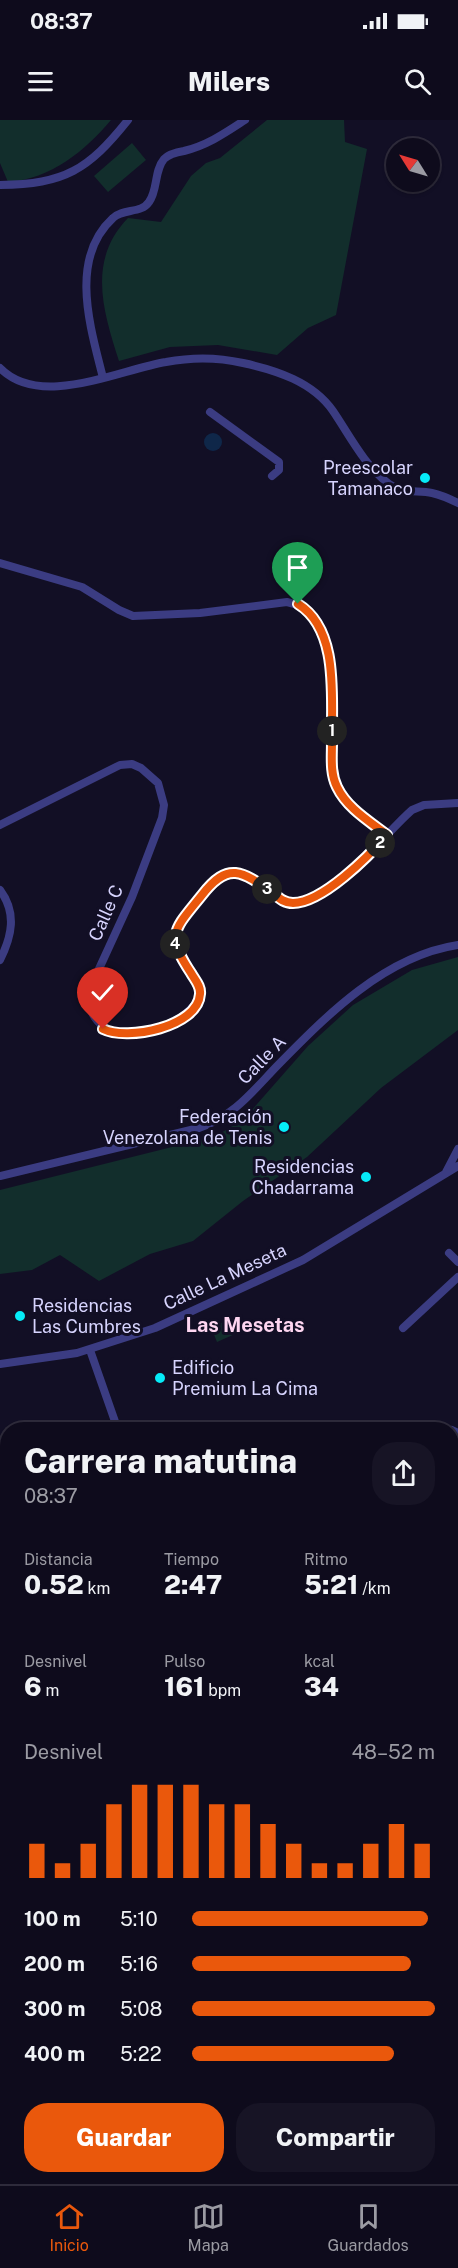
<!DOCTYPE html>
<html lang="es">
<head>
<meta charset="utf-8">
<style>
	:root { --surface:#0e0b1c; --page:#171425; --text:#f1f3f6; --muted:#9b9ba3; --line:#2e2b3b; --accent:#ea580c }
	body { margin:0; font-family:"Public Sans",sans-serif; background:var(--page); color:var(--text); height:100vh; display:flex; flex-direction:column; font-size:22px; white-space:nowrap }
	* { box-sizing:border-box; margin:0 }
	p { font-size:20px; color:var(--muted) }
	.icon { flex:none; width:33px; height:33px; fill:none; stroke:currentColor; stroke-width:2; stroke-linecap:round; stroke-linejoin:round }
	.map { position:relative; flex:1; overflow:hidden }
	.sheet { position:absolute; left:0px; top:1302px; width:459px; height:762px; display:flex; flex-direction:column; background:var(--surface); border-radius:24px 24px 0 0; box-shadow:0 2px 4px #0004,0 0 0 2px var(--line) }
	.sheet>* { flex:none }
	.needle { width:39px; rotate:307deg }
	.buttons { position:absolute; left:386px; top:18px; display:grid; gap:12px }
	.buttons a { display:grid; place-items:center; width:54px; height:54px; border-radius:50%; background:var(--surface); box-shadow:0 2px 4px #0004,0 0 0 2px var(--line); font-size:30px }
	.pin { position:absolute; display:grid; place-items:center; width:51px; height:51px; color:#fff; margin:-62px -26px; border-radius:50% 50% 50% 0; rotate:-45deg; box-shadow:0 0 6px #0007 }
	.pin .icon { rotate:45deg }
	.km { position:absolute; width:30px; height:30px; margin:-15px; border-radius:50%; background:#222; color:#fff; font-size:16px; line-height:30px; text-align:center }
	.round { display:grid; place-items:center; flex:none; width:63px; height:63px; border-radius:24px; background:var(--page) }
	.summary { display:flex; align-items:center; justify-content:space-between; height:102px; padding:0 24px }
	h1 { font-size:33px; font-weight:800; line-height:45px }
	.figures { display:grid; grid-template-columns:repeat(3,1fr); gap:9px; height:102px; padding:6px 24px }
	.figures div { display:grid; align-content:center }
	.figures b { font-size:26px; font-weight:800 }
	.figures small { font-size:16px; font-weight:400 }
	.figures p { font-size:16px }
	.chart { height:168px; padding:12px 24px }
	.chart p { display:flex; justify-content:space-between }
	.chart svg { width:100%; height:108px; margin-top:6px; stroke:var(--accent); stroke-width:6 }
	.primary-button { display:flex; gap:12px; margin-top:auto; padding:12px 24px }
	.primary-button a { flex:1; height:69px; border-radius:24px; background:var(--accent); color:#fff; font-size:24px; font-weight:800; line-height:69px; text-align:center }
	.primary-button a+a { background:var(--page); color:var(--text) }
	ul { padding:0 24px; list-style:none; font-size:20px }
	li { display:grid; grid-template-columns:96px 72px 1fr; align-items:center; height:45px }
	li i { height:15px; border-radius:8px; background:var(--accent) }
	.status { display:flex; justify-content:space-between; align-items:center; height:42px; padding:0 30px; background:var(--surface); direction:ltr }
	.status svg { height:16px; fill:currentColor }
	header { display:flex; justify-content:space-between; align-items:center; height:78px; padding:0 24px; background:var(--surface); font-size:27px; font-weight:800 }
	.menu { display:flex; justify-content:space-around; align-items:center; height:84px; border-top:2px solid var(--line); background:var(--surface); font-size:16px; color:var(--muted) }
	.menu a { display:grid; justify-items:center; gap:3px }
	.menu .current { color:var(--accent) }
	.map>svg:first-child { display:block }
	.green { fill:#122e2c }
	.water { fill:#0f2749 }
	.lines { fill:none; stroke-linecap:round; stroke-linejoin:round }
	.street { stroke:#3b3c82; stroke-width:8 }
	.route-casing { stroke:#fff; stroke-width:12 }
	.route { stroke:#ea580c; stroke-width:8 }
	.poi-dot { fill:#06ebf8; stroke:#120f25; stroke-width:2 }
	.labels { text-anchor:middle; stroke-width:6; stroke-linejoin:round; paint-order:stroke }
	.poi-label { font-size:18px; fill:#d7d4fe; stroke:#120f25; text-anchor:end }
	.street-label { font-size:18px; fill:#d7d4fe; stroke:#120f25 }
	.neighbourhood-label { font-size:20px; font-weight:bold; fill:#fed6f1; stroke:#120f25 }
</style>
</head>
<body>
<div class="status"><b>08:37</b><svg viewBox="0 0 49 12"><path d="M0 12V9h3v3zM5 12V6h3v6zM10 12V3h3v9zM15 12V0h3v12zM26 1h20v11H26zM47 4h2v5h-2z"/></svg></div>
<header><svg class="icon" aria-label="menu" viewBox="0 0 24 24"><path d="M4 6h16M4 12h16M4 18h16"/></svg>Milers<svg class="icon" aria-label="search" viewBox="0 0 24 24"><circle cx="10" cy="10" r="6"/><path d="M15 15l6 6"/></svg></header>
<div class="map">
<svg width="458" height="2064" viewBox="0 0 458 2064">
	<rect width="100%" height="100%" fill="#120f25"/>
	<path class="green" d="M 0,0 L 111,0 C 85,31 51,59 8,62 L 0,43 Z
		M 267,0 L 344,0 L 345,22 L 367,29 L 336,195 L 308,208 L 277,235 L 218,225 L 170,227 L 119,241 C 103,191 87,140 128,98 L 161,102 L 191,56 L 206,43 L 220,38 Z
		M 132,23 L 146,40 L 108,72 L 94,56 Z
		M 458,837 L 458,910 L 381,968 L 307,1037 L 243,1081 L 193,1121 L 150,1134 L 99,1161 L 60,1135 L 32,1150 L 0,1154 L 0,1070 L 216,1016 L 244,999 L 308,926 L 353,885 L 412,850 Z
		M 238,1196 L 244,1210 L 217,1222 L 211,1207 Z
		M 0,1456 L 8,1461 L 7,1613 L 0,1605 Z"/>
	<path class="water" d="M204 322a9 9 0 1 1 18 0a9 9 0 1 1-18 0Z"/>
	<g class="lines">
		<path class="street" d="M 0,65 C 65,64 88,50 128,0
			M 0,248 C 40,289 118,250 166,242 C 192,237 217,237 243,243 C 276,250 313,262 333,291 C 350,316 364,345 389,364 C 402,374 417,370 432,373 C 441,375 450,379 458,383
			M 103,258 C 91,209 68,139 113,98 C 123,88 141,94 149,82 C 158,70 154,51 164,39 C 169,34 178,32 184,31 C 208,25 225,13 245,0
			M 210,292 L 279,342 L 279,350 L 272,356
			M 0,443 L 82,467 L 119,490 L 133,496 L 200,493 L 287,482 C 295,484 302,486 308,491 C 340,518 332,612 332,651 C 341,681 362,696 387,715
			M 0,705 L 120,645 L 132,644 L 141,648 L 158,663 L 164,685 L 162,698 L 132,777 L 87,875 C 94,936 174,917 199,879 C 204,856 171,841 175,818 C 178,802 191,788 201,776 C 249,714 261,794 301,782 C 349,767 377,721 412,690 L 424,685 L 458,683
			M 0,770 C 17,793 12,816 0,840
			M 446,1052 L 458,1029
			M 0,1056 L 199,1008 C 234,996 252,972 277,946 C 327,895 385,836 458,825
			M 449,1133 L 458,1142
			M 403,1208 L 458,1157
			M 90,1230 L 118,1310
			M 0,1244 L 77,1233 L 155,1208 L 303,1140 L 458,1046
			M 409,1310 L 448,1310
			M 452,1310 L 458,1313
			M 8,1342 L 0,1343 L 2,1358 L 8,1362
			M 452,1439 L 458,1443
			M 452,1461 L 458,1454
			M 452,1539 L 458,1535
			M 0,1638 L 8,1646
			M 0,1691 L 8,1694
			M 0,1854 L 8,1860
			M 452,1901 L 458,1902
			M 0,2043 L 8,2044
			M 55,2064 L 56,2056
			M 156,2064 L 160,2056
			M 453,2064 L 458,2061"/>
	</g>
	<g class="lines">
		<g class="route-casing">
			<path id="route" d="M 103,909 C 127,921 198,907 200,874 C 201,866 195,860 191,853 C 165,814 174,810 202,775 C 228,741 242,751 273,773 C 279,778 284,783 293,783 C 322,783 369,736 387,715 C 369,701 347,688 337,667 C 330,653 332,637 332,622 C 331,579 340,510 298,484"/>
		</g>
		<use href="#route" class="route"/>
	</g>
	<g class="poi-dot">
		<circle cx="425" cy="358" r="6"/>
		<circle cx="284" cy="1007" r="6"/>
		<circle cx="366" cy="1057" r="6"/>
		<circle cx="20" cy="1196" r="6"/>
		<circle cx="160" cy="1258" r="6"/>
	</g>
	<g class="labels">
		<g class="poi-label">
			<text x="413" y="354">Preescolar<tspan x="413" dy="21">Tamanaco</tspan></text>
			<text x="272" y="1003">Federación<tspan x="272" dy="21">Venezolana de Tenis</tspan></text>
			<text x="354" y="1053">Residencias<tspan x="354" dy="21">Chadarrama</tspan></text>
			<text x="32" y="1192" text-anchor="start">Residencias<tspan x="32" dy="21">Las Cumbres</tspan></text>
			<text x="172" y="1254" text-anchor="start">Edificio<tspan x="172" dy="21">Premium La Cima</tspan></text>
		</g>
		<g class="street-label">
			<text transform="translate(106 793) rotate(-66)" y="6">Calle C</text>
			<text transform="translate(262 940) rotate(-46)" y="6">Calle A</text>
			<text transform="translate(225 1157) rotate(-25)" y="6">Calle La Meseta</text>
		</g>
		<g class="neighbourhood-label">
			<text x="245" y="1212">Las Mesetas</text>
		</g>
	</g>
</svg>
<div class="buttons">
<a><svg class="needle" viewBox="-14 -14 28 28"><path d="M0-13l5 13h-10z" fill="#e53935"/><path d="M0 13l5-13h-10z" fill="#9b9ba3"/></svg></a>
</div>
<div class="pin" style="left:298px;top:484px;background:#1e9e55"><svg class="icon" aria-label="arrive" viewBox="0 0 24 24"><path d="M6 21V4h12l-3 4 3 4H6"/></svg></div>
<div class="pin" style="left:103px;top:909px;background:#d93025"><svg class="icon" aria-label="check" viewBox="0 0 24 24"><path d="M5 12l5 5 9-10"/></svg></div>
<b class="km" style="left:332px;top:611px">1</b>
<b class="km" style="left:380px;top:723px">2</b>
<b class="km" style="left:267px;top:769px">3</b>
<b class="km" style="left:175px;top:824px">4</b>
<section class="sheet">
<div class="summary"><div><h1>Carrera matutina</h1><p>08:37</p></div><a class="round"><svg class="icon" aria-label="share" viewBox="0 0 24 24"><path d="M12 15V3M7 8l5-5 5 5M5 13v7h14v-7"/></svg></a></div>
<div class="figures">
<div><p>Distancia</p><b>0.52<small> km</small></b></div>
<div><p>Tiempo</p><b>2:47</b></div>
<div><p>Ritmo</p><b>5:21<small> /km</small></b></div>
</div>
<div class="figures">
<div><p>Desnivel</p><b>6<small> m</small></b></div>
<div><p>Pulso</p><b>161<small> bpm</small></b></div>
<div><p>kcal</p><b>34</b></div>
</div>
<div class="chart"><p><span>Desnivel</span>48–52 m</p>
<svg viewBox="0 0 160 44" preserveAspectRatio="none"><path d="M5 44V30M15 44V38M25 44V30M35 44V14M45 44V6M55 44V6M65 44V6M75 44V14M85 44V14M95 44V22M105 44V30M115 44V38M125 44V38M135 44V30M145 44V22M155 44V30"/></svg>
</div>
<ul>
<li><b>100 m</b>5:10<i style="width:97%"></i></li>
<li><b>200 m</b>5:16<i style="width:90%"></i></li>
<li><b>300 m</b>5:08<i style="width:100%"></i></li>
<li><b>400 m</b>5:22<i style="width:83%"></i></li>
</ul>
<div class="primary-button"><a>Guardar</a><a>Compartir</a></div>
</section>
</div>
<nav class="menu">
<a class="current"><svg class="icon" aria-label="home" viewBox="0 0 24 24"><path d="M3 11l9-7 9 7M6 9v11h12V9"/></svg>Inicio</a>
<a><svg class="icon" aria-label="map" viewBox="0 0 24 24"><path d="M3 6l6-2 6 2 6-2v14l-6 2-6-2-6 2zM9 4v14M15 6v14"/></svg>Mapa</a>
<a><svg class="icon" aria-label="saved" viewBox="0 0 24 24"><path d="M7 4h10v16l-5-4-5 4z"/></svg>Guardados</a>
</nav>
</body>
</html>
